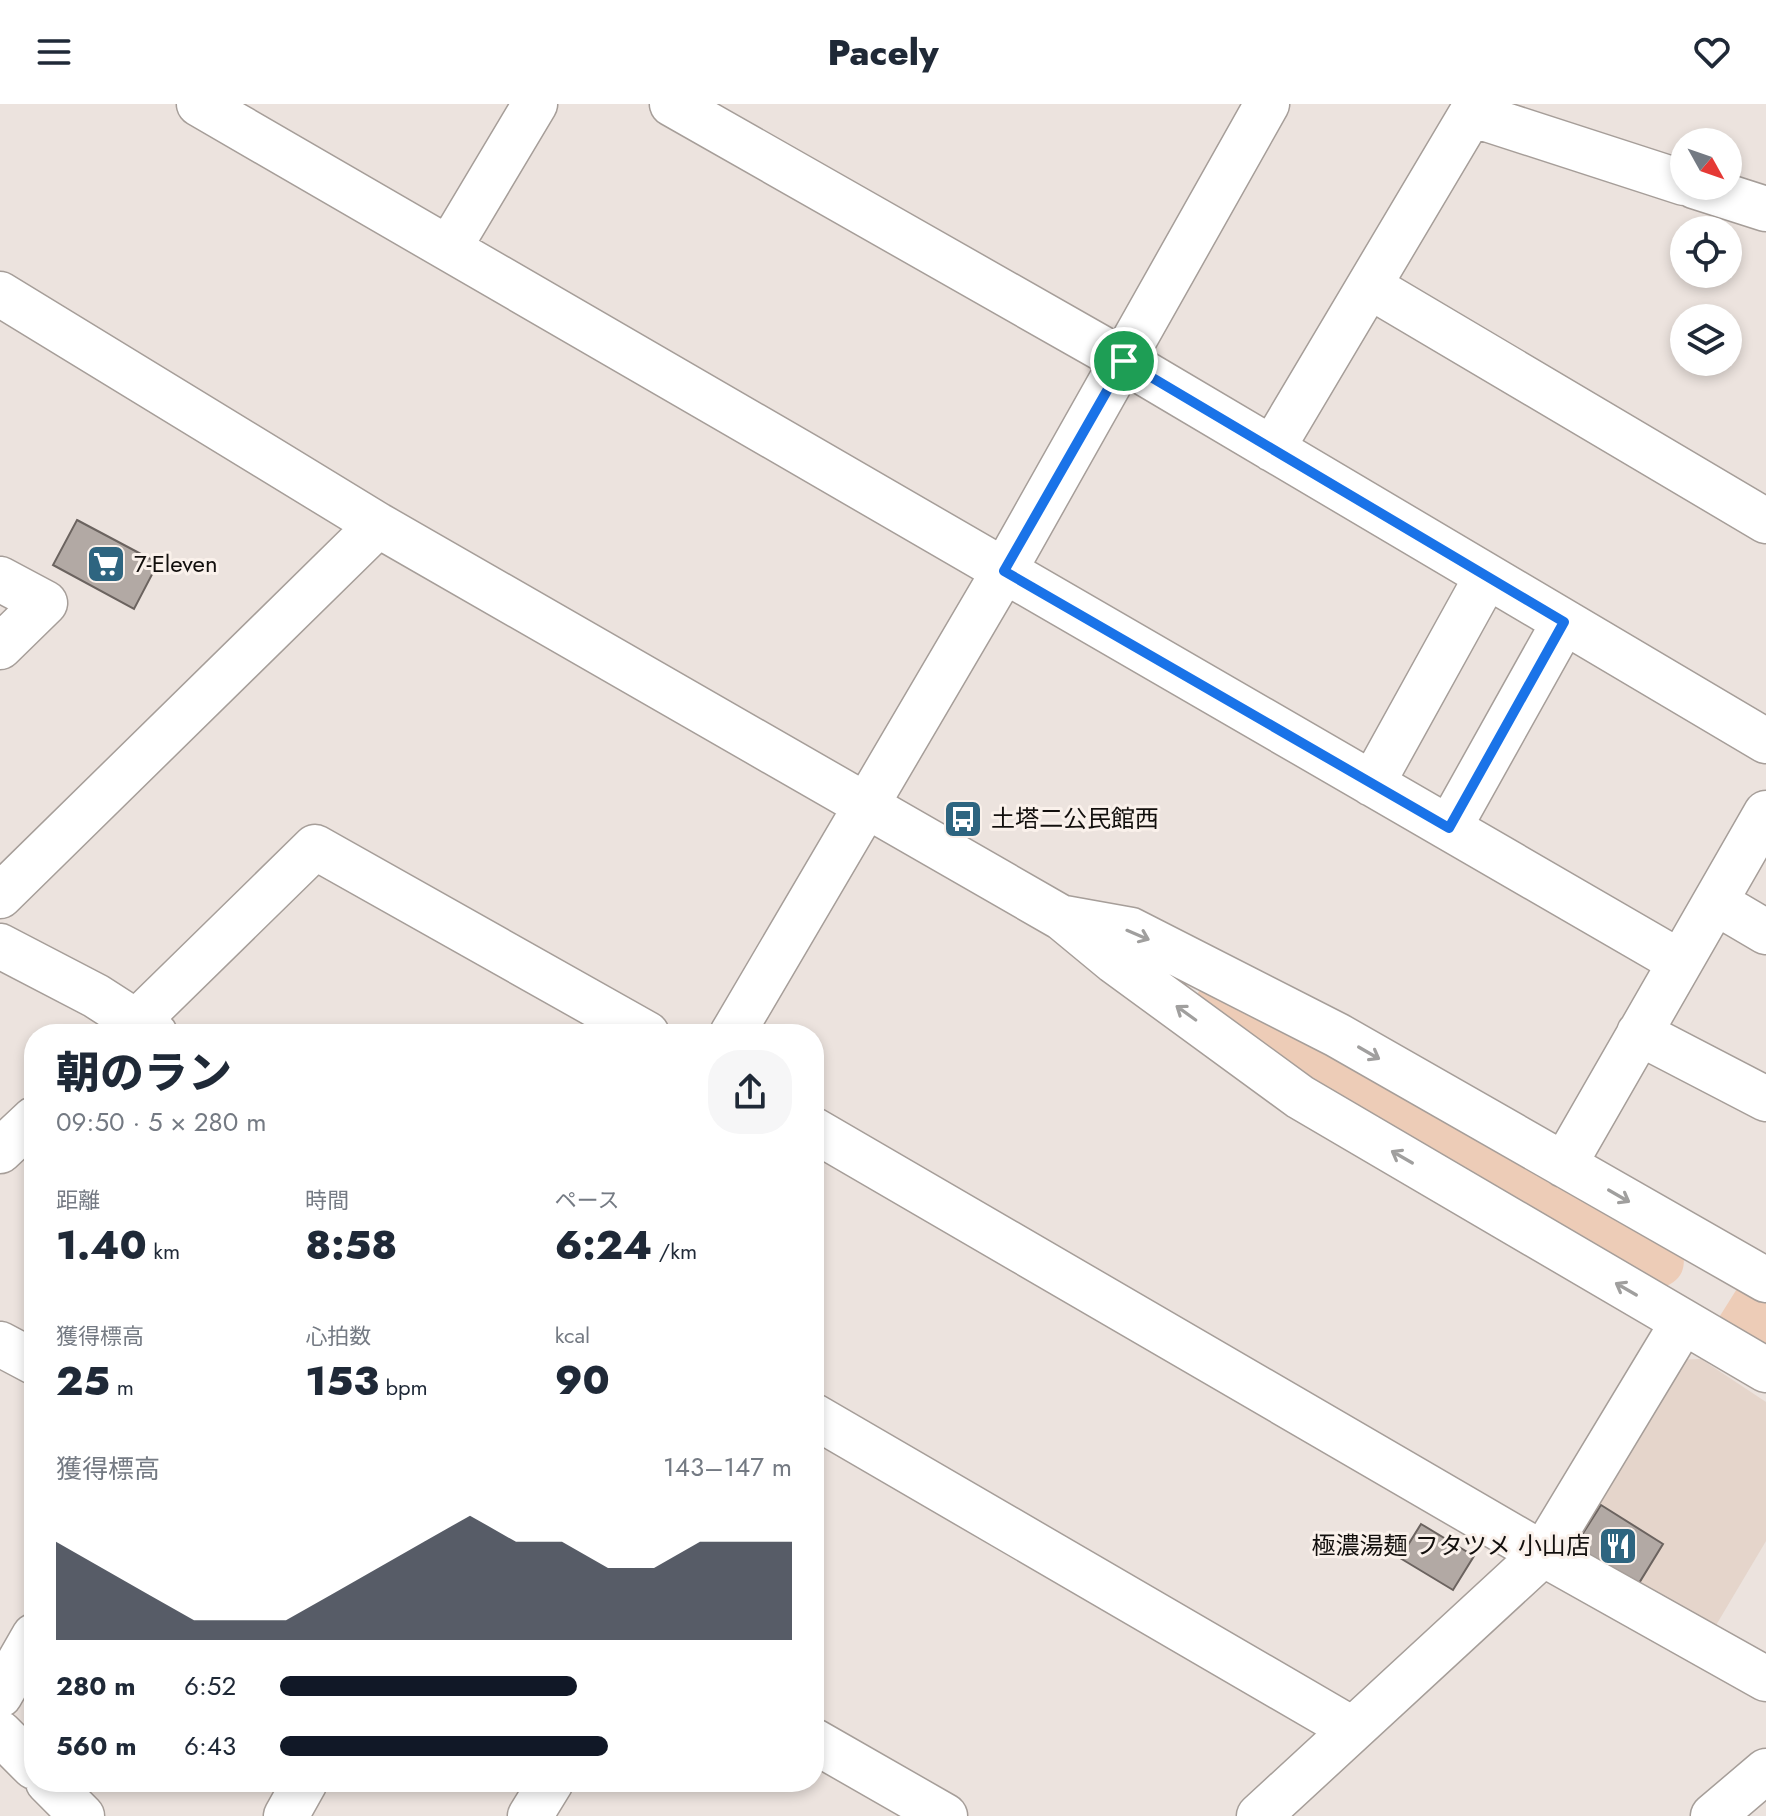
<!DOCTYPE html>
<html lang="ja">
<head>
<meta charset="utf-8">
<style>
	:root { --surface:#fff; --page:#f6f6f7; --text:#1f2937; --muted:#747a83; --accent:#111827 }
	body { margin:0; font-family:Jost,"Noto Sans JP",sans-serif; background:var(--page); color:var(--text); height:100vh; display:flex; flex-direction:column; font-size:30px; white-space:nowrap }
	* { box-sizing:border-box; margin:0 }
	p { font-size:26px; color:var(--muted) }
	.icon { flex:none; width:44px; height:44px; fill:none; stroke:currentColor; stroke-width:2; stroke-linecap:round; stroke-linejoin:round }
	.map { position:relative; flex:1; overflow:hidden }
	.panel { position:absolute; left:24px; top:920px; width:800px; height:768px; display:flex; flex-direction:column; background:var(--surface); border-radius:32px; box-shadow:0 4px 12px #0003 }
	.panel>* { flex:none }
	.needle { width:52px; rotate:130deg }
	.tools { position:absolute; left:1670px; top:24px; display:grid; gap:16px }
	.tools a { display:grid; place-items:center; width:72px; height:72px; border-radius:50%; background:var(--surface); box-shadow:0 4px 12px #0003; font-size:40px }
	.pin { position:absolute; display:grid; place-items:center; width:68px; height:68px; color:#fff; margin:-34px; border:4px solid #fff; border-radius:50%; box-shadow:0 2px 8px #0007 }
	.round { display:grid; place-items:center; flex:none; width:84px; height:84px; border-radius:32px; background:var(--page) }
	.head { display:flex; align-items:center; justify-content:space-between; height:136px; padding:0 32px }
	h1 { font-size:44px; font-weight:800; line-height:60px }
	.stats { display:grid; grid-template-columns:repeat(3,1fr); gap:12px; height:136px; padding:8px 32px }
	.stats div { display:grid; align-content:center }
	.stats b { font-size:40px; font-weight:800 }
	.stats small { font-size:22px; font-weight:400 }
	.stats p { font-size:22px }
	.chart { height:224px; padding:16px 32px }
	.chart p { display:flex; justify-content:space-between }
	.chart svg { width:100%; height:144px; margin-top:8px; fill:var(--accent); opacity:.7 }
	ul { padding:0 32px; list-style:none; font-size:26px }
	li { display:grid; grid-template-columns:128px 96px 1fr; align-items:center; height:60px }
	li i { height:20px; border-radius:10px; background:var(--accent) }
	header { display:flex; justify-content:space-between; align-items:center; height:104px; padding:0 32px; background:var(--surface); font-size:36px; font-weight:800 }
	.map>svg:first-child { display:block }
	.built { fill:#e5d5cb }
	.green { fill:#edccb7 }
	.building { fill:#b2a9a4; stroke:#6b635f; stroke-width:2 }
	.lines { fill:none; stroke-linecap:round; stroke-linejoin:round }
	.minor-casing { stroke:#a69e99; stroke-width:47 }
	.minor { stroke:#fff; stroke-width:44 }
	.oneway { stroke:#a09f9e }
	.route-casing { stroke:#fff; stroke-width:16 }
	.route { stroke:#1a73e8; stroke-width:10 }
	.labels { text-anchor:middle; stroke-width:6; stroke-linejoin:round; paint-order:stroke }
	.poi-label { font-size:24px; fill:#120f0d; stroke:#faf1eb; text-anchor:start }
</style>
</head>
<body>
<header><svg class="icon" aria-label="menu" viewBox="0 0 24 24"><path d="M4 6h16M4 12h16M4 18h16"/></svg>Pacely<svg class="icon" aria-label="heart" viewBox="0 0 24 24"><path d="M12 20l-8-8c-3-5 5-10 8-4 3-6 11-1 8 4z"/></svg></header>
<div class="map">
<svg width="1766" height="1712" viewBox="0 0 1766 1712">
	<rect width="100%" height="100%" fill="#ece3de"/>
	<path class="built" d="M 1701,1255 L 1766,1298 L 1766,1437 L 1712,1528 L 1567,1439 L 1667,1256 Z"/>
	<path class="green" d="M 1204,879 L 1681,1136 C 1686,1160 1687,1174 1662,1184 L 1190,902 Z
		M 1745,1172 L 1766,1185 L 1766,1254 L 1713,1223 Z"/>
	<path class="building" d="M 77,416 L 158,459 L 134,505 L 53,461 Z
		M 1601,1401 L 1663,1440 L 1636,1484 L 1573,1445 Z
		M 1421,1420 L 1474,1452 L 1453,1486 L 1400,1454 Z"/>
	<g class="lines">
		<g class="minor-casing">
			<path id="minor" d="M 199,0 L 1680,858
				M 672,0 L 1124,257 L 1766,637
				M 1694,82 L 1766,105
				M 449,144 L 535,0
				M 1369,182 L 1766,417
				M 0,190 L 378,421 L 1062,814 L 1114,857 L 1300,993 L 1766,1266
				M 1272,345 L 1471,10 L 1684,79
				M 0,475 L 45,499 L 0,543
				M 1372,680 L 1487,472
				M 1449,724 L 1564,518
				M 0,792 L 378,421
				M 1715,798 L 1766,828
				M 1064,814 L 1131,826 L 1337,931 L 1766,1176
				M 0,842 L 96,892 L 155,930
				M 1639,929 L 1766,995
				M 124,930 L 315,743 L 647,930
				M 732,930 L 1004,467 L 1267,0
				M 814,1026 L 1543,1450 L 1766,1575
				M 0,1047 L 34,1015
				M 1564,1061 L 1766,709
				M 0,1240 L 34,1258
				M 814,1312 L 1352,1625
				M 0,1591 L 34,1532
				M 0,1629 L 34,1663
				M 814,1637 L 945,1712
				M 48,1678 L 82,1712
				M 286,1712 L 305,1678
				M 530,1712 L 551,1678
				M 1259,1712 L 1543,1450 L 1683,1218
				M 1713,1712 L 1766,1667"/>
		</g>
		<use href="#minor" class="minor"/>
	</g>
	<defs><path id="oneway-shaft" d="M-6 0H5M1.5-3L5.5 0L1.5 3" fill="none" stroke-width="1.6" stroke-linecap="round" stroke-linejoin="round" transform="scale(2)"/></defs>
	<g class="oneway">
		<use href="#oneway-shaft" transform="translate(1138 831) rotate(23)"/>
		<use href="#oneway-shaft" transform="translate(1186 909) rotate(-144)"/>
		<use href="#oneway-shaft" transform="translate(1369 949) rotate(30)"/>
		<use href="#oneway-shaft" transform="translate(1402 1053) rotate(-150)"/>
		<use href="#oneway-shaft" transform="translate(1619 1092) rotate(30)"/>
		<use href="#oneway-shaft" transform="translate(1626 1185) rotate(-150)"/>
	</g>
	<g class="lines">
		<g class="route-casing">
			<path id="route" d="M 1124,257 L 1564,518 L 1449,724 L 1004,467 Z"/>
		</g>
		<use href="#route" class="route"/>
	</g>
	<defs>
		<g id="supermarket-square" transform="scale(2)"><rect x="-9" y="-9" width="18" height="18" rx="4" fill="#2e6580" stroke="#faf1eb"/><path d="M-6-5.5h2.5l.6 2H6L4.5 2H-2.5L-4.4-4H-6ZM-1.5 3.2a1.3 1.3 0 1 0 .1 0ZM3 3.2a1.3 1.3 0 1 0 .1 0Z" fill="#fff"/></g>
		<g id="bus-square" transform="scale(2)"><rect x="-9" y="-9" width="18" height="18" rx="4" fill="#2e6580" stroke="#faf1eb"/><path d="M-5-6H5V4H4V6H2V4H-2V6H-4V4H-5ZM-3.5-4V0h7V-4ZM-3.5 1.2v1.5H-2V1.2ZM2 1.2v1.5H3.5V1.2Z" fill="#fff"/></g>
		<g id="restaurant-square" transform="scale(2)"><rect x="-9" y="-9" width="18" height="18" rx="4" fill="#2e6580" stroke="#faf1eb"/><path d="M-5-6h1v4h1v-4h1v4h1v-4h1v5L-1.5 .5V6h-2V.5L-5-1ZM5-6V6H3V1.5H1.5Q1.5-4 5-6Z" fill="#fff"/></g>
	</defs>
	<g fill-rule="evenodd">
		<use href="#supermarket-square" x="106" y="460"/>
		<use href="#bus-square" x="963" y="715"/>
		<use href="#restaurant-square" x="1618" y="1442"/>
	</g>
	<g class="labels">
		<g class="poi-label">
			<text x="134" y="468">7-Eleven</text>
			<text x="991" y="723">土塔二公民館西</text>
			<text x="1590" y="1450" text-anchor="end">極濃湯麺 フタツメ 小山店</text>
		</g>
	</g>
</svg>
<div class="tools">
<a><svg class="needle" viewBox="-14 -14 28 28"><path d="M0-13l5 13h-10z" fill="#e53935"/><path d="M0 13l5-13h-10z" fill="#747a83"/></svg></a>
<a><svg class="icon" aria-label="locate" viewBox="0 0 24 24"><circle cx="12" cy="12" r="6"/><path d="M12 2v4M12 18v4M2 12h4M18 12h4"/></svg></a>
<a><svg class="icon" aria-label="layers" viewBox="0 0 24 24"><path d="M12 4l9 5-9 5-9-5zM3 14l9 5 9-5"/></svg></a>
</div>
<div class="pin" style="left:1124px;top:257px;background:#1e9e55"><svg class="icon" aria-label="arrive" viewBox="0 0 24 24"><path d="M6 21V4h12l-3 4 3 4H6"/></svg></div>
<section class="panel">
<div class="head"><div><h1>朝のラン</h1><p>09:50 · 5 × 280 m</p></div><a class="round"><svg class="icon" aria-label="share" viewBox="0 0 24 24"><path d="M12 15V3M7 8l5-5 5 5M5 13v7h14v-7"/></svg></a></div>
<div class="stats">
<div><p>距離</p><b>1.40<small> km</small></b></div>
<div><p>時間</p><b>8:58</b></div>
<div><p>ペース</p><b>6:24<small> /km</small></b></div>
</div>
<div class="stats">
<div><p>獲得標高</p><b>25<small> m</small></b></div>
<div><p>心拍数</p><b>153<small> bpm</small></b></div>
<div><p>kcal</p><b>90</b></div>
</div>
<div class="chart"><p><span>獲得標高</span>143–147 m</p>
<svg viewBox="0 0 160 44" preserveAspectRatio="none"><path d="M0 44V14L10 22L20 30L30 38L40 38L50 38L60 30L70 22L80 14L90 6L100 14L110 14L120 22L130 22L140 14L150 14L160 14V44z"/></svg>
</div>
<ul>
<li><b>280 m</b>6:52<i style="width:58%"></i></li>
<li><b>560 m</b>6:43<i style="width:64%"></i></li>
</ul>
</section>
</div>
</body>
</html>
